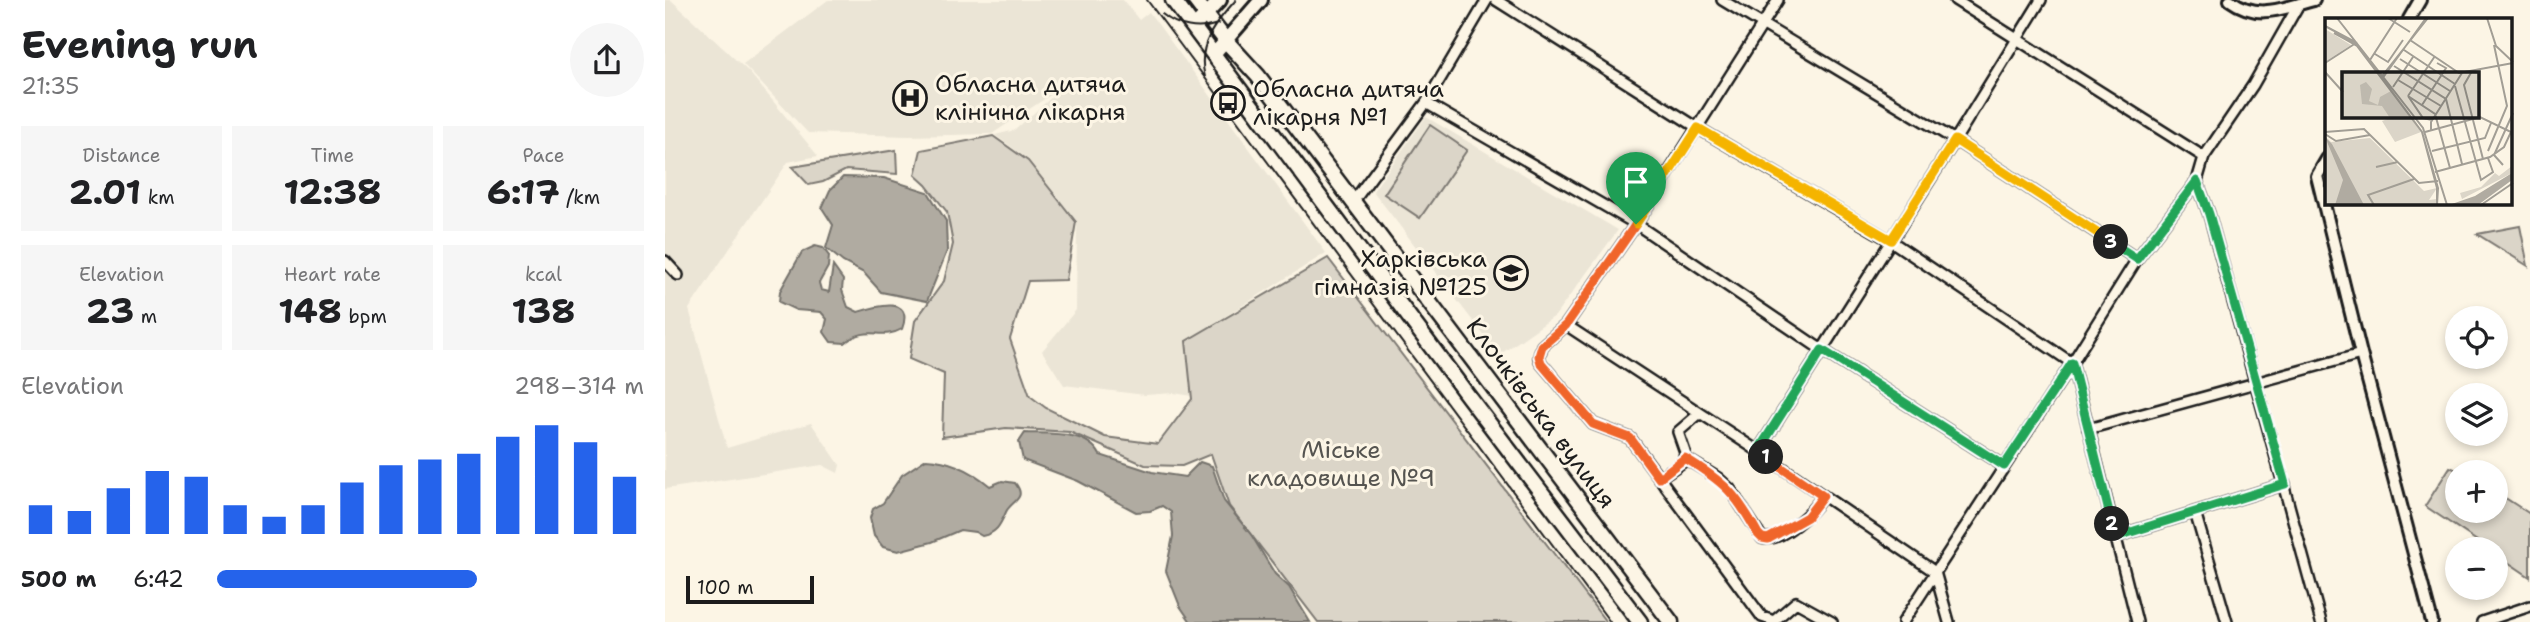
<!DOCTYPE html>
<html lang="en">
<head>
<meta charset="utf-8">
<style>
	:root { --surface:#fff; --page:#f6f6f6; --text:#202124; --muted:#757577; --accent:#2563eb }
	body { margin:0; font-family:"Shantell Sans",sans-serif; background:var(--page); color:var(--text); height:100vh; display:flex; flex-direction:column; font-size:26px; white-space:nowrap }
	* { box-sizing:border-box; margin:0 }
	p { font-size:23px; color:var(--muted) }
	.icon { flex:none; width:38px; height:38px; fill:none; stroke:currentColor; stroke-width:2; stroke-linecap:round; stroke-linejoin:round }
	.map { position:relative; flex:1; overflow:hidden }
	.side { display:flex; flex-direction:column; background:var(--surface); width:665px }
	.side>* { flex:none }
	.fabs { position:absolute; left:1780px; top:306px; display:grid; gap:14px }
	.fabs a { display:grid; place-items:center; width:63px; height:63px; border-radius:50%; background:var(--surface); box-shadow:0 4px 10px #0003; font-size:35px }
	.scale { position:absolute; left:21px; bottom:18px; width:128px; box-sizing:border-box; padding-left:7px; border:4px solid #1c1c1c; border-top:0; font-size:19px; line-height:24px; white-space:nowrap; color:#1c1c1c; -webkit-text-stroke:5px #fcf5e5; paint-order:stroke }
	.pin { position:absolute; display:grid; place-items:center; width:60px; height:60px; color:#fff; margin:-72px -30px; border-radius:50% 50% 50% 0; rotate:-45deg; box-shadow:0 0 7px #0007 }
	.pin .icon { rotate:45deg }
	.km { position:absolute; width:35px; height:35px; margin:-18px; border-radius:50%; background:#222; color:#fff; font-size:19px; line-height:35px; text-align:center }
	.round { display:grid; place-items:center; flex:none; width:74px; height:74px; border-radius:37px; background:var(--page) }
	.head { display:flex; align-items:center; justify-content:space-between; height:119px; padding:0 21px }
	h1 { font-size:38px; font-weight:700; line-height:52px }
	.figures { display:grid; grid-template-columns:repeat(3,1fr); gap:10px; height:119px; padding:7px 21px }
	.figures div { display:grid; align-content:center; border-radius:0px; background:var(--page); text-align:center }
	.figures b { font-size:35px; font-weight:700 }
	.figures small { font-size:19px; font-weight:400 }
	.figures p { font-size:19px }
	.chart { height:196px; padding:14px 21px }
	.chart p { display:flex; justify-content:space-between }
	.chart svg { width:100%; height:126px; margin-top:7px; stroke:var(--accent); stroke-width:6 }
	ul { padding:0 21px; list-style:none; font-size:23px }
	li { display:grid; grid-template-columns:112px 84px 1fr; align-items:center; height:52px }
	li i { height:18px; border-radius:9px; background:var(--accent) }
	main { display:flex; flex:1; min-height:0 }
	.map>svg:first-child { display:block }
	.built { fill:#ebe5d6 }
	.green { fill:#dbd5c8; stroke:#7c7872; stroke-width:2 }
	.water { fill:#b0aba1; stroke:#75726c; stroke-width:2 }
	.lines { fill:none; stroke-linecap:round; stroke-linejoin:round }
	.minor-casing { stroke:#1c1c1c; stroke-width:14 }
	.tertiary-casing { stroke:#1c1c1c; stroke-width:16 }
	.secondary-casing { stroke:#1c1c1c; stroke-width:18 }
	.primary-casing { stroke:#1c1c1c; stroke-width:19 }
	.minor { stroke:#fcf5e5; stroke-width:9 }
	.tertiary { stroke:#fcf5e5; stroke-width:10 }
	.secondary { stroke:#fcf5e5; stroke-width:12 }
	.primary { stroke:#fcf5e5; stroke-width:14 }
	.tram { stroke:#1c1c1c; stroke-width:2 }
	.split-1-casing { stroke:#fff; stroke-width:14 }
	.split-2-casing { stroke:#fff; stroke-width:14 }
	.split-3-casing { stroke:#fff; stroke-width:14 }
	.split-4-casing { stroke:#fff; stroke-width:14 }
	.split-1 { stroke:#f0652b; stroke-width:9 }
	.split-2 { stroke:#22a559; stroke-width:9 }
	.split-3 { stroke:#22a559; stroke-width:9 }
	.split-4 { stroke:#f5b400; stroke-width:9 }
	.labels { text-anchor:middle; stroke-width:6; stroke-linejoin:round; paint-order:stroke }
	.poi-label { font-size:24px; fill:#1c1c1c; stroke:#fcf5e5; text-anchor:start }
	.street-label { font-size:24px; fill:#1c1c1c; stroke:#fcf5e5 }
	.park-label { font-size:24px; fill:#555450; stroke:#fcf5e5 }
	.inset-road { fill:none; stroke:#a29e95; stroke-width:2 }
	.view { fill:#1c1c1c; fill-opacity:0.15; stroke:#1c1c1c; stroke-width:3.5 }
	.inset-edge { fill:none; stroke:#1c1c1c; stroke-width:3.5 }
</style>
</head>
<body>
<main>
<section class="side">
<div class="head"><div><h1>Evening run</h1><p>21:35</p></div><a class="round"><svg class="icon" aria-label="share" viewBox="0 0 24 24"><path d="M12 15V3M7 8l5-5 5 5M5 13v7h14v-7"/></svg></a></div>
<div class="figures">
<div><p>Distance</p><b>2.01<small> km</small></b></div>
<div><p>Time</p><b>12:38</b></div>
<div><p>Pace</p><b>6:17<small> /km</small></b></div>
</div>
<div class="figures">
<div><p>Elevation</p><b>23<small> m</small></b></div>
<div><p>Heart rate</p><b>148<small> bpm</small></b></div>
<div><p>kcal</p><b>138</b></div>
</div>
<div class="chart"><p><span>Elevation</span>298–314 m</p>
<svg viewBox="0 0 160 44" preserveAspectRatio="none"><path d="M5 44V34M15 44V36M25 44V28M35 44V22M45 44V24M55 44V34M65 44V38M75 44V34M85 44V26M95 44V20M105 44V18M115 44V16M125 44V10M135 44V6M145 44V12M155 44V24"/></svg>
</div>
<ul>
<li><b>500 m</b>6:42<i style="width:61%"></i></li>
</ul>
</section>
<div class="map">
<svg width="1865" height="622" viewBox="0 0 1865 622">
	<rect width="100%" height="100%" fill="#fcf5e5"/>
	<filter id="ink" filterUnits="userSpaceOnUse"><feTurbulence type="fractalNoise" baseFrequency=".0143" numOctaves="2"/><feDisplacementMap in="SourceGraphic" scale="14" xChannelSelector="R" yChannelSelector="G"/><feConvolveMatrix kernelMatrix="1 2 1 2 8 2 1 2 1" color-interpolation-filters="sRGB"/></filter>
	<g filter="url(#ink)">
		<path class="built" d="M 0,0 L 6,0 L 84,72 L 153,156 L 123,162 L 24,309 L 62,448 L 146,423 L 175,465 L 173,473 L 157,465 L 0,489 Z
			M 163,0 L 458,0 L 474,20 L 484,12 L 661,253 L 521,341 L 537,385 L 527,396 L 509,393 L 480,395 L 399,385 L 377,351 L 411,310 L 412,222 L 364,160 L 330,135 L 350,130 L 399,86 L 327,134 L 243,136 L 143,133 L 78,64 Z
			M 761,117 L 953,230 L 890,316 L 834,355 L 708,191 Z"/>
		<path class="green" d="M 765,125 L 802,150 L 755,218 L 719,194 Z
			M 328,136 L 363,161 L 411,222 L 401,280 L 363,281 L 345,339 L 365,396 L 381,408 L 440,437 L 493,444 L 527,399 L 521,341 L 663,258 L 941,622 L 653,622 L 564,506 L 546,454 L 517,466 L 480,465 L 405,432 L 341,428 L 277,437 L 279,374 L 244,359 L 250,321 L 279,281 L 288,244 L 282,212 L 261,185 L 250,175 L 256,150 Z
			M 231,150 L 232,174 L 181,170 L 158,182 L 144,185 L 127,167 Z
			M 1855,226 L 1863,266 L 1812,234 Z
			M 1785,467 L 1796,472 L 1792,472 L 1792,511 L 1830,511 L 1831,492 L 1865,514 L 1865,577 L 1831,554 L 1830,550 L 1824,549 L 1760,506 Z"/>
		<path class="water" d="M 178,177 L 219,178 L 263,192 L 281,221 L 282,251 L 262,301 L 216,292 L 199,273 L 178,262 L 161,248 L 168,225 L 157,208 L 165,190 Z
			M 150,246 L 158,248 L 164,256 L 163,267 L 154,283 L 156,290 L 164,292 L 168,266 L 178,280 L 177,290 L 183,307 L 193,312 C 209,307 250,294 237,329 C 216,341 203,324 180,343 L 166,342 L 159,332 L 162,319 L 156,312 L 131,310 L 114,302 L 115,291 L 137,252 Z
			M 360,433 C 384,434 422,430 435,455 L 487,472 L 520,477 L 535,462 L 547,466 L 559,501 L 587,536 L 610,574 L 624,587 L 645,622 L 526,622 L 515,606 L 501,571 L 508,536 L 506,512 L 497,506 L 485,511 L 471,512 L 413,481 L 358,460 L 354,442 Z
			M 261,459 C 286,460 307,471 325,486 L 337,481 L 350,483 C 363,499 346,501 341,512 C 335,525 332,533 317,536 L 310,532 L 295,530 L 267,542 L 233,551 L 218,547 L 209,536 L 205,518 L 208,509 L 218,503 L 237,475 Z"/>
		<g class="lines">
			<g class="minor-casing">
				<path id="minor" d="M 831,0 L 1033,128 L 1226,241 L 1407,363 L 1472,622
					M 1057,0 L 1290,140 L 1472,259
					M 1113,0 L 971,224 L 901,325 L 877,346 L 874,357 L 876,363 L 928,424 L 965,438 L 1097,617 L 1109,621 L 1131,602 L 1167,622
					M 1290,0 L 1539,157
					M 761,103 L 971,224 L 1157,350 L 1339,466
					M 1532,181 L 1544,214 L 1656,622
					M 688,202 L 761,103 L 822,0
					M 0,261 L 13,275
					M 901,325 L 1093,451 L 1270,572 L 1284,622
					M 1423,429 L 1696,354
					M 1093,451 L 1290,140 L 1376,0
					M 1020,458 L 1053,478 L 1065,489 L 1097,538 C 1118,542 1147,512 1158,496
					M 994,478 L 1018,462 L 1020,452 L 1013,432 L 1035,413
					M 1530,512 L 1562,622
					M 1450,537 L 1620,484
					M 1238,622 L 1407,363 L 1472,259 L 1532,181 L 1539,157 L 1588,85 L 1634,4
					M 1817,622 L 1865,606"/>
			</g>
			<g class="tertiary-casing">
				<path id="tertiary" d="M 1565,0 C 1594,21 1617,8 1649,0
					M 1744,19 L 1755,0
					M 1662,159 L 1652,176 L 1696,354 L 1767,622"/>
			</g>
			<g class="secondary-casing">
				<path id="secondary" d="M 529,27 L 555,0
					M 549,54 L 596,0"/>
			</g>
			<g class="primary-casing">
				<path id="primary" d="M 508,0 L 803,396 L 975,622
					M 530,0 L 561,41 L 593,76 L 1006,622"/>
			</g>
			<use href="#minor" class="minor"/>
			<use href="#tertiary" class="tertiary"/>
			<use href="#secondary" class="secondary"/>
			<use href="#primary" class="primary"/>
			<path class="tram" d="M 482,0 L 945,622
				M 497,14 C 513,27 533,31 553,24
				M 540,77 C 531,45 551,22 571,0"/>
		</g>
	</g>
	<g class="lines" filter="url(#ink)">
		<g class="split-1-casing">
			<path id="split-1" d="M 971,224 L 901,325 L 877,346 L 874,356 L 876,363 L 928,424 L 965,438 L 994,478 L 1020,458 C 1059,482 1071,493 1093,534 L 1097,538 L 1103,539 L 1142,517 L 1158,496 L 1101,457"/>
		</g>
		<g class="split-2-casing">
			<path id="split-2" d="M 1101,457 L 1093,451 L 1157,350 L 1339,466 L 1407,363 L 1447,524"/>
		</g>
		<g class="split-3-casing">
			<path id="split-3" d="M 1446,242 L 1472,259 L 1532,181 L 1544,214 L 1620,484 L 1450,537 L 1447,524"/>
		</g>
		<g class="split-4-casing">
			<path id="split-4" d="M 971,224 L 1033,128 L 1226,240 L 1290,140 L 1446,242"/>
		</g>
		<use href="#split-1" class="split-1"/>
		<use href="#split-2" class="split-2"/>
		<use href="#split-3" class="split-3"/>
		<use href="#split-4" class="split-4"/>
	</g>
	<defs>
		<g id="hospital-ring" transform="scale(1.75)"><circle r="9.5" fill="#fcf5e5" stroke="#1c1c1c" stroke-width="1.5"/><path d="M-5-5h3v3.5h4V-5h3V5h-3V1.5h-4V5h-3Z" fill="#1c1c1c"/></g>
		<g id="bus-ring" transform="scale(1.75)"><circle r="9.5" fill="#fcf5e5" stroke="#1c1c1c" stroke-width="1.5"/><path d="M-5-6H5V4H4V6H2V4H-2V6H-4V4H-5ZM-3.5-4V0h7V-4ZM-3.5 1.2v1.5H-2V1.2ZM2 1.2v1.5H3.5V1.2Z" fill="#1c1c1c"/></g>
		<g id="school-ring" transform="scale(1.75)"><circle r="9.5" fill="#fcf5e5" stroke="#1c1c1c" stroke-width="1.5"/><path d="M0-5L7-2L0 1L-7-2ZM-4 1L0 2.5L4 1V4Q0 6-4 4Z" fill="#1c1c1c"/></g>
	</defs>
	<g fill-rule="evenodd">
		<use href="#hospital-ring" x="245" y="98"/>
		<use href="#bus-ring" x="563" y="103"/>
		<use href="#school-ring" x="846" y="273"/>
	</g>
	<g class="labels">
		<g class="poi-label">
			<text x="270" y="92">Обласна дитяча<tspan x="270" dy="28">клінічна лікарня</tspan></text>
			<text x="588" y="97">Обласна дитяча<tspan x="588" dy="28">лікарня №1</tspan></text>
			<text x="822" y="267" text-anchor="end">Харківська<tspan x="822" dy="28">гімназія №125</tspan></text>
		</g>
		<g class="street-label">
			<text transform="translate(876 413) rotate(53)" y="8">Клочківська вулиця</text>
		</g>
		<g class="park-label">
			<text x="676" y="458">Міське<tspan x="676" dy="28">кладовище №9</tspan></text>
		</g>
	</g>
	<g transform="translate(1660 18)">
		<rect width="187" height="187" fill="#fcf5e5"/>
		<path d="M 0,11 L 26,27 L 0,44 ZM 41,64 L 47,71 L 44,83 L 53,87 L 55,79 L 66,73 L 96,114 L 70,124 L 57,103 L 65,100 L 57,88 L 37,86 L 35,67 ZM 0,118 L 6,124 L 45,120 L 99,173 L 112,170 L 104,182 L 112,181 L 111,187 L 0,187 ZM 187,148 L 187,155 L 137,181 L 135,175 L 156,169 L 170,155 L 174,158 Z" fill="#dbd5c8"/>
		<path d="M 0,119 L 7,126 L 39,187 L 10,187 L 18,162 ZM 187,155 L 187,162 L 153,187 L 124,187 L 150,178 Z" fill="#b0aba1"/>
		<path class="inset-road" d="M 12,0 L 98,110 L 122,187M 63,0 L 85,14M 162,0 L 171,28 L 188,44M 0,8 L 32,25M 85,22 L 134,55 L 188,45M 79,32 L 130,66M 50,36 L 63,44 L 78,22M 75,41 L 125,73M 45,42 L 72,0M 0,45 L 31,25M 69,48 L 121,81 L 137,146M 147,53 L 139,67 L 158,141M 0,54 L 18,74M 57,58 L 103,0M 57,61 L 101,0M 73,62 L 116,88M 130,68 L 156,162 L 168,154 L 163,140M 68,69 L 88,39M 83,78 L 110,96 L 125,150M 83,78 L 110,38M 83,78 L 98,100 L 107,102M 97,87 L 121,50 L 112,45M 106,112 L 106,104 L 137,55M 0,114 L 39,111 L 94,165 L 113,163M 100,114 L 155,99 L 186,114 L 179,129 L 165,139 L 110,154M 0,116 L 11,123 L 45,117M 107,133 L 160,120 L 166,105M 163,133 L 182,88 L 169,27M 178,147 L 169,137 L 188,95M 51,149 L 73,144M 49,187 L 43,177 L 89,161M 112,187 L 112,170 L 97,114 L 32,28 L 9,15 L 33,28 L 97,114 L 113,170 L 112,187M 156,187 L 188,165"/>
		<path class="view" d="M 17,54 L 154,54 L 154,100 L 17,100 Z"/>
		<rect width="187" height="187" class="inset-edge"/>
	</g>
</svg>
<div class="fabs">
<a><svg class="icon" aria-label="locate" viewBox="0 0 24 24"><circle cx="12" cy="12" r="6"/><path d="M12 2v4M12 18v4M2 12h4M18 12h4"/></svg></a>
<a><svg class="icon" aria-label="layers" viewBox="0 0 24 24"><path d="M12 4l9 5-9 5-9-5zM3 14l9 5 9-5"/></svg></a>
<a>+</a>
<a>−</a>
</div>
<div class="scale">100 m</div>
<div class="pin" style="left:971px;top:224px;background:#1e9e55"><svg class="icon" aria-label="arrive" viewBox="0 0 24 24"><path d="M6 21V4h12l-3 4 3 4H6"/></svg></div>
<b class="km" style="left:1101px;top:457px">1</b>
<b class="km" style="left:1447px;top:524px">2</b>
<b class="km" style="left:1446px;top:242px">3</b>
</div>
</main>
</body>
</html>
